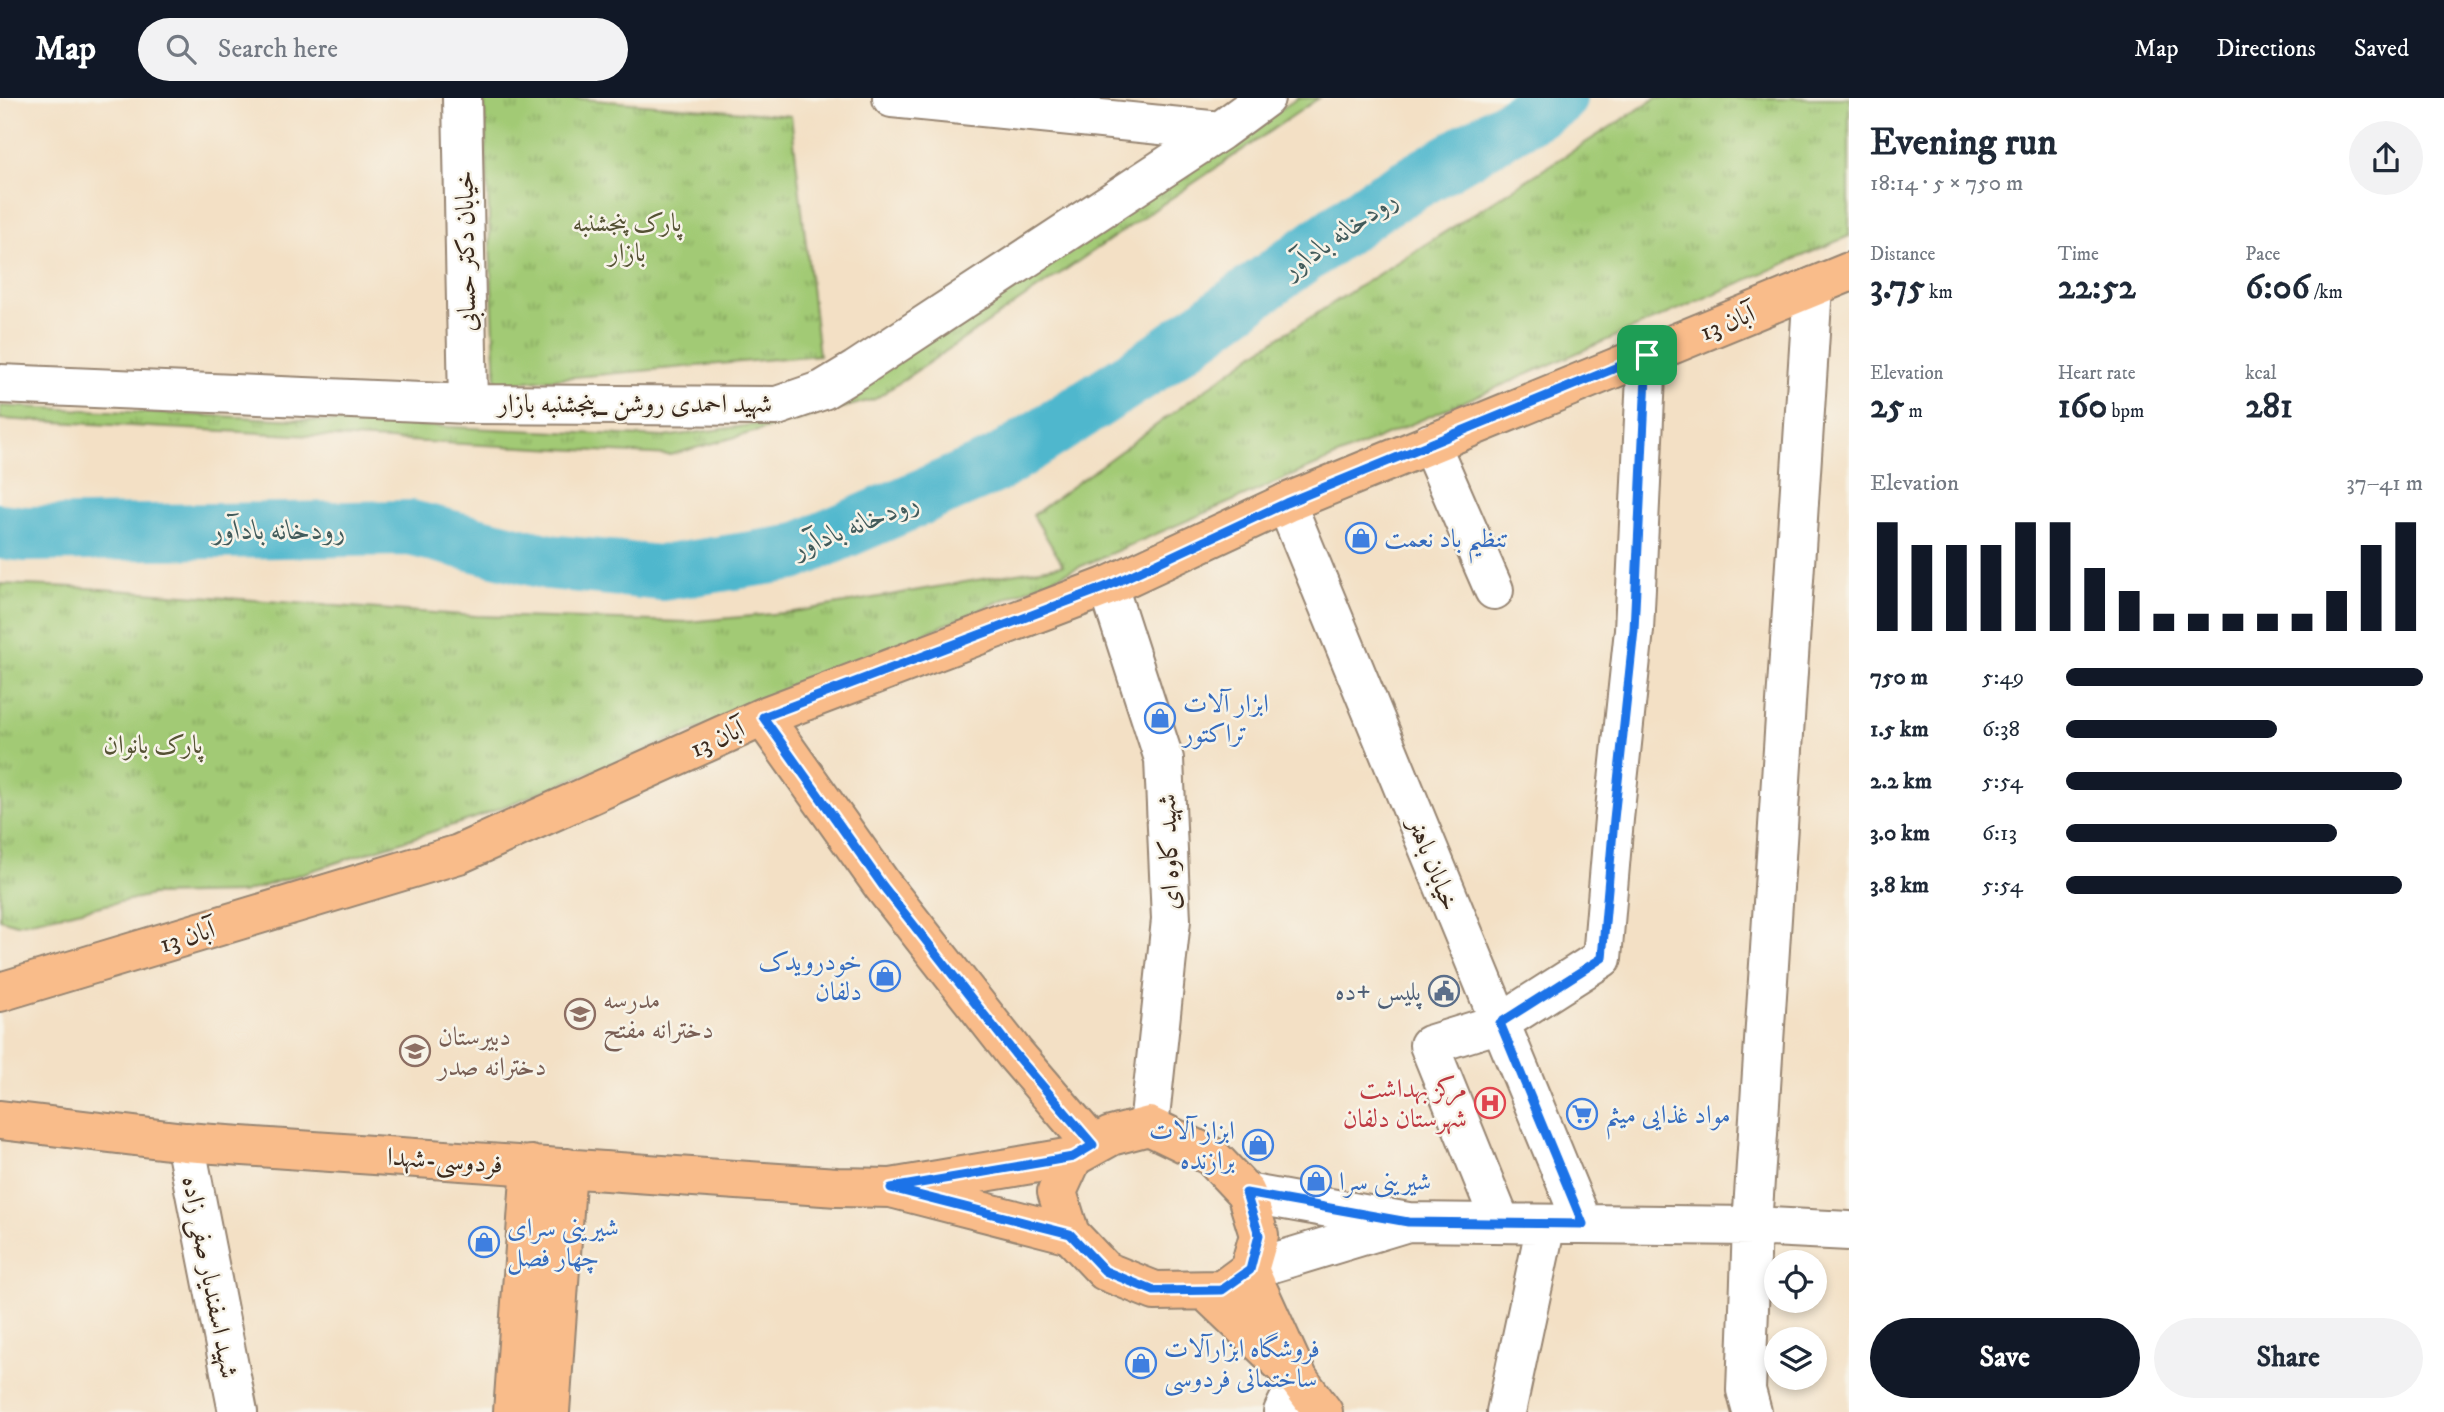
<!DOCTYPE html>
<html lang="en">
<head>
<meta charset="utf-8">
<style>
	:root { --surface:#fff; --page:#f2f2f3; --text:#1f2937; --muted:#747a83; --accent:#111827 }
	body { margin:0; font-family:"IM FELL DW Pica",Amiri,serif; background:var(--page); color:var(--text); height:100vh; display:flex; flex-direction:column; font-size:26px; white-space:nowrap }
	* { box-sizing:border-box; margin:0 }
	p { font-size:23px; color:var(--muted) }
	.icon { flex:none; width:38px; height:38px; fill:none; stroke:currentColor; stroke-width:2; stroke-linecap:round; stroke-linejoin:round }
	.map { position:relative; flex:1; overflow:hidden }
	.drawer { display:flex; flex-direction:column; background:var(--surface); width:595px }
	.drawer>* { flex:none }
	.tools { position:absolute; left:1764px; top:1152px; display:grid; gap:14px }
	.tools a { display:grid; place-items:center; width:63px; height:63px; border-radius:50%; background:var(--surface); box-shadow:0 4px 10px #0003; font-size:35px }
	.pin { position:absolute; display:grid; place-items:center; width:60px; height:60px; color:#fff; margin:-30px; border-radius:14px; box-shadow:0 4px 10px #0006 }
	.round { display:grid; place-items:center; flex:none; width:74px; height:74px; border-radius:37px; background:var(--page) }
	.overview { display:flex; align-items:center; justify-content:space-between; height:119px; padding:0 21px }
	h1 { font-size:38px; font-weight:700; line-height:52px }
	.figures { display:grid; grid-template-columns:repeat(3,1fr); gap:10px; height:119px; padding:7px 21px }
	.figures div { display:grid; align-content:center }
	.figures b { font-size:35px; font-weight:700 }
	.figures small { font-size:19px; font-weight:400 }
	.figures p { font-size:19px }
	.chart { height:196px; padding:14px 21px }
	.chart p { display:flex; justify-content:space-between }
	.chart svg { width:100%; height:126px; margin-top:7px; stroke:var(--accent); stroke-width:6 }
	.cta { display:flex; gap:14px; margin-top:auto; padding:14px 21px }
	.cta a { flex:1; height:80px; border-radius:42px; background:var(--accent); color:#fff; font-size:28px; font-weight:700; line-height:80px; text-align:center }
	.cta a+a { background:var(--page); color:var(--text) }
	ul { padding:0 21px; list-style:none; font-size:23px }
	li { display:grid; grid-template-columns:112px 84px 1fr; align-items:center; height:52px }
	li i { height:18px; border-radius:9px; background:var(--accent) }
	header { display:flex; align-items:center; gap:42px; box-sizing:border-box; height:98px; padding:0 35px; background:var(--accent); color:#fff }
	header strong { font-size:33px }
	nav { display:flex; gap:38px; margin-inline-start:auto; font-size:24px }
	.search { width:490px; height:63px; background:var(--page); display:flex; align-items:center; gap:18px; box-sizing:border-box; padding:0 24px; border-radius:38px; color:var(--muted); font-size:26px }
	main { display:flex; flex:1; min-height:0 }
	.map>svg:first-child { display:block }
	.grass { fill:url(#grass-tufts); stroke:#6e7a4a; stroke-width:2 }
	.lines { fill:none; stroke-linecap:round; stroke-linejoin:round }
	.river { stroke:#4fb7cd; stroke-width:56 }
	.minor-casing { stroke:#978572; stroke-width:42 }
	.major-casing { stroke:#978572; stroke-width:42 }
	.minor { stroke:#fff; stroke-width:38 }
	.major { stroke:#f9bc8a; stroke-width:38 }
	.route-casing { stroke:#fff; stroke-width:14 }
	.route { stroke:#1a73e8; stroke-width:9 }
	.labels { text-anchor:middle; stroke-width:5; stroke-linejoin:round; paint-order:stroke }
	.park-label { font-size:26px; fill:#555234; stroke:#f7f3e8 }
	.street-label { font-size:26px; fill:#3b2a1e; stroke:#f7f3e8 }
	.shop-label { font-size:26px; fill:#366cbe; stroke:#f7f3e8; text-anchor:start }
	.service-label { font-size:26px; fill:#4e5e75; stroke:#f7f3e8; text-anchor:end }
	.education-label { font-size:26px; fill:#785e54; stroke:#f7f3e8; text-anchor:start }
	.health-label { font-size:26px; fill:#be3a42; stroke:#f7f3e8; text-anchor:end }
	.water-label { font-size:28px; font-style:italic; fill:#425b5b; stroke:#f7f3e8 }
</style>
</head>
<body>
<header>
<strong>Map</strong>
<div class="search"><svg class="icon" aria-label="search" viewBox="0 0 24 24"><circle cx="10" cy="10" r="6"/><path d="M15 15l6 6"/></svg>Search here</div>
<nav><a>Map</a><a>Directions</a><a>Saved</a></nav>
</header>
<main>
<div class="map">
<svg width="1849" height="1314" viewBox="0 0 1849 1314">
	<defs>
		<pattern id="grass-tufts" width="24" height="20" patternUnits="userSpaceOnUse" patternTransform="scale(1.75)"><rect width="24" height="20" fill="#a2ca75"/><path d="M3 7l-1-3M5 7V3M7 7l1-3M15 17l-1-3M17 17v-4M19 17l1-3" fill="none" stroke="#85a45f"/></pattern>
	</defs>
	<rect width="100%" height="100%" fill="#f7f3e8"/>
	<filter id="ink" filterUnits="userSpaceOnUse"><feTurbulence type="fractalNoise" baseFrequency=".0143" numOctaves="2"/><feDisplacementMap in="SourceGraphic" scale="14" xChannelSelector="R" yChannelSelector="G"/><feConvolveMatrix kernelMatrix="1 2 1 2 8 2 1 2 1" color-interpolation-filters="sRGB"/></filter>
	<filter id="wash" filterUnits="userSpaceOnUse"><feTurbulence type="fractalNoise" baseFrequency=".00686" numOctaves="4" result="noise"/><feDisplacementMap in="SourceGraphic" scale="28" xChannelSelector="R" yChannelSelector="G"/><feGaussianBlur stdDeviation="1.57" result="paint"/><feColorMatrix in="noise" values="0 0 0 0 0 0 0 0 0 0 0 0 0 0 0 0 0 1.4 0 .05"/><feComposite in="paint" operator="in"/></filter>
	<g filter="url(#wash)">
		<rect width="100%" height="100%" fill="#f3e0c5"/>
		<path class="grass" d="M 484,0 L 570,0 L 791,18 L 819,257 L 496,286 Z
			M 1298,0 L 1319,0 L 875,301 L 670,357 L 0,321 L 0,308 L 664,339 L 759,326 L 1117,119 Z
			M 1656,0 L 1849,0 L 1849,138 L 763,605 L 475,720 L 242,795 L 152,797 L 17,826 L 0,821 L 0,486 L 73,489 L 476,518 L 688,524 L 793,514 L 1063,467 L 1033,417 L 1259,252 Z"/>
		<g class="lines">
			<path class="river" d="M 0,433 L 26,436 L 410,430 L 549,464 L 661,475 L 792,455 L 998,366 L 1149,269 L 1375,107 L 1559,0"/>
		</g>
	</g>
	<g filter="url(#ink)">
		<g class="lines">
			<g class="minor-casing">
				<path id="minor" d="M 462,0 L 468,306
					M 892,0 L 1220,33
					M 0,286 L 468,306 L 777,308 L 823,292 L 856,272 L 1220,33 L 1265,0
					M 1430,345 L 1494,492
					M 1286,405 L 1583,1126
					M 1108,488 L 1164,661 L 1171,822 L 1149,1028
					M 185,1044 L 238,1314
					M 1246,1095 L 1408,1124 L 1249,1172
					M 1408,1124 L 1752,1128 L 1849,1133
					M 1501,1125 L 1429,947 L 1500,925 L 1602,860 L 1614,721 L 1634,532 L 1647,257
					M 1283,1314 L 1299,1282
					M 1506,1314 L 1546,1126
					M 1752,1314 L 1746,1292 L 1752,1128 L 1813,189"/>
			</g>
			<g class="major-casing">
				<path id="major" d="M 763,619 L 883,788 L 1015,956 L 1093,1047
					M 0,894 L 459,756 L 763,619 L 1108,488 L 1286,405 L 1849,174
					M 0,1022 L 185,1044 L 837,1089 L 891,1090
					M 1149,1028 L 1211,1058 L 1246,1095 L 1259,1137 L 1249,1172 L 1222,1192 L 1155,1193 L 1105,1173 L 1070,1136 L 1057,1094 L 1073,1059 L 1111,1038 Z
					M 1070,1136 L 891,1090 L 1073,1059
					M 1206,1193 L 1299,1282 L 1249,1172
					M 1299,1282 L 1323,1314
					M 513,1314 L 531,1067
					M 550,1314 L 567,1070"/>
			</g>
			<use href="#minor" class="minor"/>
			<use href="#major" class="major"/>
		</g>
	</g>
	<g class="lines" filter="url(#ink)">
		<g class="route-casing">
			<path id="route" d="M 1647,257 L 1634,532 L 1614,721 L 1602,860 L 1500,925 L 1583,1126 L 1408,1124 L 1246,1095 L 1259,1137 L 1250,1172 L 1222,1192 L 1154,1193 L 1105,1173 L 1070,1136 L 891,1090 L 1073,1059 L 1093,1047 L 1015,956 L 883,788 L 763,619 L 1108,488 L 1286,405 Z"/>
		</g>
		<use href="#route" class="route"/>
	</g>
	<defs>
		<g id="shop-ring" transform="scale(1.575)"><circle r="9.5" fill="#f7f3e8" stroke="#3f7fe0" stroke-width="1.5"/><path d="M-5-2.5h2.3a2.7 3.5 0 0 1 5.4 0H5L5.5 6h-11ZM-1.5-2.5h3a1.5 2.3 0 0 0-3 0Z" fill="#3f7fe0"/></g>
		<g id="civic-ring" transform="scale(1.575)"><circle r="9.5" fill="#f7f3e8" stroke="#5c6f8a" stroke-width="1.5"/><path d="M-.6-6.5H3V-4.5H.6V-3L4-1V1h2V6H-6V1h2V-1L-.6-3ZM-1.2 2.5V6h2.4V2.5Z" fill="#5c6f8a"/></g>
		<g id="school-ring" transform="scale(1.575)"><circle r="9.5" fill="#f7f3e8" stroke="#8d6e63" stroke-width="1.5"/><path d="M0-5L7-2L0 1L-7-2ZM-4 1L0 2.5L4 1V4Q0 6-4 4Z" fill="#8d6e63"/></g>
		<g id="hospital-ring" transform="scale(1.575)"><circle r="9.5" fill="#f7f3e8" stroke="#e0444e" stroke-width="1.5"/><path d="M-5-5h3v3.5h4V-5h3V5h-3V1.5h-4V5h-3Z" fill="#e0444e"/></g>
		<g id="supermarket-ring" transform="scale(1.575)"><circle r="9.5" fill="#f7f3e8" stroke="#3f7fe0" stroke-width="1.5"/><path d="M-6-5.5h2.5l.6 2H6L4.5 2H-2.5L-4.4-4H-6ZM-1.5 3.2a1.3 1.3 0 1 0 .1 0ZM3 3.2a1.3 1.3 0 1 0 .1 0Z" fill="#3f7fe0"/></g>
	</defs>
	<g fill-rule="evenodd">
		<use href="#shop-ring" x="1361" y="440"/>
		<use href="#shop-ring" x="1160" y="620"/>
		<use href="#shop-ring" x="885" y="878"/>
		<use href="#civic-ring" x="1444" y="893"/>
		<use href="#school-ring" x="580" y="916"/>
		<use href="#school-ring" x="415" y="953"/>
		<use href="#hospital-ring" x="1490" y="1005"/>
		<use href="#supermarket-ring" x="1582" y="1016"/>
		<use href="#shop-ring" x="1258" y="1047"/>
		<use href="#shop-ring" x="1316" y="1083"/>
		<use href="#shop-ring" x="484" y="1144"/>
		<use href="#shop-ring" x="1141" y="1265"/>
	</g>
	<g class="labels">
		<g class="park-label">
			<text x="627" y="133">پارک پنجشنبه<tspan x="627" dy="30">بازار</tspan></text>
			<text x="153" y="655">پارک بانوان</text>
		</g>
		<g class="street-label">
			<text transform="translate(465 153) rotate(-91)" y="9">خیابان دکتر حسابی</text>
			<text transform="translate(1727 224) rotate(-22)" y="9">13 آبان</text>
			<text x="635" y="314">شهید احمدی روشن _پنجشنبه بازار</text>
			<text transform="translate(717 640) rotate(-24)" y="9">13 آبان</text>
			<text transform="translate(1168 754) rotate(-92)" y="9">شهید کاوه ای</text>
			<text transform="translate(1434 766) rotate(68)" y="9">خیابان باهنر</text>
			<text transform="translate(187 838) rotate(-17)" y="9">13 آبان</text>
			<text transform="translate(445 1062) rotate(4)" y="9">فردوسی-شهدا</text>
			<text transform="translate(211 1179) rotate(79)" y="9">شهید اسفندیار صفی زاده</text>
		</g>
		<g class="shop-label">
			<text x="1384" y="449">تنظیم باد نعمت</text>
			<text x="1183" y="614">ابزار آلات<tspan x="1183" dy="30">تراکتور</tspan></text>
			<text x="862" y="872" text-anchor="end">خودرویدک<tspan x="862" dy="30">دلفان</tspan></text>
			<text x="1605" y="1025">مواد غذایی میثم</text>
			<text x="1235" y="1041" text-anchor="end">ابزاز آلات<tspan x="1235" dy="30">برازنده</tspan></text>
			<text x="1339" y="1092">شیرینی سرا</text>
			<text x="507" y="1138">شیرینی سرای<tspan x="507" dy="30">چهار فصل</tspan></text>
			<text x="1164" y="1259">فروشگاه ابزارآلات<tspan x="1164" dy="30">ساختمانی فردوسی</tspan></text>
		</g>
		<g class="service-label">
			<text x="1421" y="902">پلیس +ده</text>
		</g>
		<g class="education-label">
			<text x="603" y="910">مدرسه<tspan x="603" dy="30">دخترانه مفتح</tspan></text>
			<text x="438" y="947">دبیرستان<tspan x="438" dy="30">دخترانه صدر</tspan></text>
		</g>
		<g class="health-label">
			<text x="1467" y="999">مرکز بهداشت<tspan x="1467" dy="30">شهرستان دلفان</tspan></text>
		</g>
		<g class="water-label">
			<text transform="translate(1339 135) rotate(-35)" y="10">رودخانه بادآور</text>
			<text transform="translate(855 426) rotate(-22)" y="10">رودخانه بادآور</text>
			<text x="279" y="441">رودخانه بادآور</text>
		</g>
	</g>
</svg>
<div class="tools">
<a><svg class="icon" aria-label="locate" viewBox="0 0 24 24"><circle cx="12" cy="12" r="6"/><path d="M12 2v4M12 18v4M2 12h4M18 12h4"/></svg></a>
<a><svg class="icon" aria-label="layers" viewBox="0 0 24 24"><path d="M12 4l9 5-9 5-9-5zM3 14l9 5 9-5"/></svg></a>
</div>
<div class="pin" style="left:1647px;top:257px;background:#1e9e55"><svg class="icon" aria-label="arrive" viewBox="0 0 24 24"><path d="M6 21V4h12l-3 4 3 4H6"/></svg></div>
</div>
<section class="drawer">
<div class="overview"><div><h1>Evening run</h1><p>18:14 · 5 × 750 m</p></div><a class="round"><svg class="icon" aria-label="share" viewBox="0 0 24 24"><path d="M12 15V3M7 8l5-5 5 5M5 13v7h14v-7"/></svg></a></div>
<div class="figures">
<div><p>Distance</p><b>3.75<small> km</small></b></div>
<div><p>Time</p><b>22:52</b></div>
<div><p>Pace</p><b>6:06<small> /km</small></b></div>
</div>
<div class="figures">
<div><p>Elevation</p><b>25<small> m</small></b></div>
<div><p>Heart rate</p><b>160<small> bpm</small></b></div>
<div><p>kcal</p><b>281</b></div>
</div>
<div class="chart"><p><span>Elevation</span>37–41 m</p>
<svg viewBox="0 0 160 44" preserveAspectRatio="none"><path d="M5 44V6M15 44V14M25 44V14M35 44V14M45 44V6M55 44V6M65 44V22M75 44V30M85 44V38M95 44V38M105 44V38M115 44V38M125 44V38M135 44V30M145 44V14M155 44V6"/></svg>
</div>
<ul>
<li><b>750 m</b>5:49<i style="width:100%"></i></li>
<li><b>1.5 km</b>6:38<i style="width:59%"></i></li>
<li><b>2.2 km</b>5:54<i style="width:94%"></i></li>
<li><b>3.0 km</b>6:13<i style="width:76%"></i></li>
<li><b>3.8 km</b>5:54<i style="width:94%"></i></li>
</ul>
<div class="cta"><a>Save</a><a>Share</a></div>
</section>
</main>
</body>
</html>
